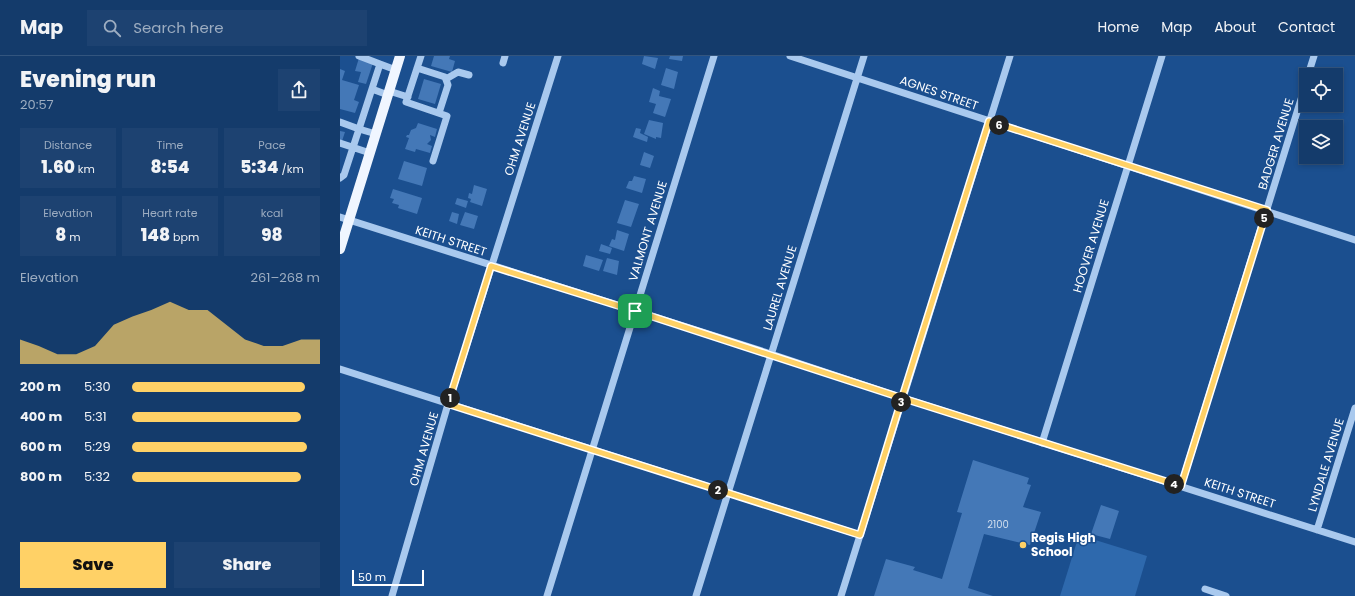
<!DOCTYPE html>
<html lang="en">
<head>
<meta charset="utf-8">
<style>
	:root { --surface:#143b6b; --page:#1d4271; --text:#f1f3f6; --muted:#9dadc1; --line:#33557e; --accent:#ffd166 }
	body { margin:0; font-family:Poppins,sans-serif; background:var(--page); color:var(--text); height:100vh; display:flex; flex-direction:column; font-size:15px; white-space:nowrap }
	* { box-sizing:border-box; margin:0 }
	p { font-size:13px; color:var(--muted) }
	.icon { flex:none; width:22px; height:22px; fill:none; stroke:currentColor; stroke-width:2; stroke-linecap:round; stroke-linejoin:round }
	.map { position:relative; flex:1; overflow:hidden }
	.sheet { display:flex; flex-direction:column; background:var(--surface); width:340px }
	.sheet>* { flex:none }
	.tools { position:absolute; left:959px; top:12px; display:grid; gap:8px }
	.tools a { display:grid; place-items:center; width:44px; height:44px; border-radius:0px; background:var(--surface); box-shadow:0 2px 6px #0003,0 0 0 1px var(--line); font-size:20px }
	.scale { position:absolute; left:12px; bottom:10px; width:72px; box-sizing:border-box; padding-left:4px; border:2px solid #fff; border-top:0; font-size:11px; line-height:14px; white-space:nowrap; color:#fff; -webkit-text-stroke:3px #1b4f8f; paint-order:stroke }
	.pin { position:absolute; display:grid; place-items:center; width:34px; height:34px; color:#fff; margin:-17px; border-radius:8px; box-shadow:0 2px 6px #0006 }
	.km { position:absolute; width:20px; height:20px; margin:-10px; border-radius:50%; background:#222; color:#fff; font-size:11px; line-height:20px; text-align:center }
	.round { display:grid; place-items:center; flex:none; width:42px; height:42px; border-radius:0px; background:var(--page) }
	.headline { display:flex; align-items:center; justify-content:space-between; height:68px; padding:0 20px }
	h1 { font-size:22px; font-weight:800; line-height:30px }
	.stats { display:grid; grid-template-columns:repeat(3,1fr); gap:6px; height:68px; padding:4px 20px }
	.stats div { display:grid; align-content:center; border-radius:0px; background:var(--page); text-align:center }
	.stats b { font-size:17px; font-weight:800 }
	.stats small { font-size:11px; font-weight:400 }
	.stats p { font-size:11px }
	.chart { height:112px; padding:8px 20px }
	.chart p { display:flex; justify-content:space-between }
	.chart svg { width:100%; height:72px; margin-top:4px; fill:var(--accent); opacity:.7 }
	.primary-button { display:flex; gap:8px; margin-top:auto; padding:8px 20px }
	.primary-button a { flex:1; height:46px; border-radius:0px; background:var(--accent); color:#111; font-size:16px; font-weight:800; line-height:46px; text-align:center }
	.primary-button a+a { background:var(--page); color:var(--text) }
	ul { padding:0 20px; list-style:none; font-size:13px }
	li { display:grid; grid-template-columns:64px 48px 1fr; align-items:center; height:30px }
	li i { height:10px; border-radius:5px; background:var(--accent) }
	header { display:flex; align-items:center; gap:24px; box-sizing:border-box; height:56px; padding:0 20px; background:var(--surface); border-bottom:1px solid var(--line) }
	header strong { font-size:19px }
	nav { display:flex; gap:22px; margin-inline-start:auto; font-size:14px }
	.search { width:280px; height:36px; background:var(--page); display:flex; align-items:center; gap:10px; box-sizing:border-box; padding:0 14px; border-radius:0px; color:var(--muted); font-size:15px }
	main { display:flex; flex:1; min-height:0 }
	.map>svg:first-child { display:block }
	.green { fill:#2e69ad }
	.building { fill:#4478b7 }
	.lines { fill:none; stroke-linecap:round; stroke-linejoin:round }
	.minor { stroke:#a9c9ee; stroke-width:7 }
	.major { stroke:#f0f6ff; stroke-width:10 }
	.route-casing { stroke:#fff; stroke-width:8 }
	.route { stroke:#ffd166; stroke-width:5 }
	.poi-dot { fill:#ffd166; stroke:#1b4f8f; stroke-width:1.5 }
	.labels { text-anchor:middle; stroke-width:3; stroke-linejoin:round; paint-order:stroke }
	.number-label { font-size:10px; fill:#d0dded }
	.street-label { font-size:12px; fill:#fff; stroke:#1b4f8f }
	.poi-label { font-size:12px; font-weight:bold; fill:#fff; stroke:#1b4f8f; text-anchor:start }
</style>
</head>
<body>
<header>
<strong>Map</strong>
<div class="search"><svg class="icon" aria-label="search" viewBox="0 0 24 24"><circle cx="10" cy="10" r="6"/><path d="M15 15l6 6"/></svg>Search here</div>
<nav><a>Home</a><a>Map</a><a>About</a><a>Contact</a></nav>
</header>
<main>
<section class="sheet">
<div class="headline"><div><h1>Evening run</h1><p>20:57</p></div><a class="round"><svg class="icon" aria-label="share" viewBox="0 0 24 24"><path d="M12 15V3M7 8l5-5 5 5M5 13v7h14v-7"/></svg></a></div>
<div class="stats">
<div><p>Distance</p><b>1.60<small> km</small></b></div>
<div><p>Time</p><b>8:54</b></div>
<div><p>Pace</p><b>5:34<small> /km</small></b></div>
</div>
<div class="stats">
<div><p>Elevation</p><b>8<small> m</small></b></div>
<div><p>Heart rate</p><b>148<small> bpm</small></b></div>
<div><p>kcal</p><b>98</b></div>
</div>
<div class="chart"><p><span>Elevation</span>261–268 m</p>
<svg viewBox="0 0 160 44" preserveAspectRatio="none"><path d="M0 44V29L10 33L20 38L30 38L40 33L50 20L60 15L70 11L80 6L90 11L100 11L110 20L120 29L130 33L140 33L150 29L160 29V44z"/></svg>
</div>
<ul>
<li><b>200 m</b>5:30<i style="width:92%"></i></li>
<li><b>400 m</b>5:31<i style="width:90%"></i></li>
<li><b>600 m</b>5:29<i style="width:93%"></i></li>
<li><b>800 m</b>5:32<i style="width:90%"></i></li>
</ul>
<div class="primary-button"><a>Save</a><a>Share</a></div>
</section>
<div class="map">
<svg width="1015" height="540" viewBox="0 0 1015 540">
	<rect width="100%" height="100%" fill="#1b4f8f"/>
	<path class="green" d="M 739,479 L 807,500 L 795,540 L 720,540 Z"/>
	<path class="building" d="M 94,0 L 110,0 L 109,3 L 115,5 L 112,16 L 91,10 Z
		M 304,0 L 318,2 L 315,13 L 302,8 Z
		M 330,0 L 343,0 L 342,5 L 329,3 Z
		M 19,2 L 33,7 L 26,28 L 18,26 L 21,16 L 15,15 Z
		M 326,12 L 338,16 L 334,33 L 321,29 Z
		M 0,13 L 5,15 L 2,24 L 19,29 L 14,44 L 19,46 L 15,57 L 0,53 Z
		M 84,23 L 101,28 L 95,48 L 78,43 Z
		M 313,32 L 320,35 L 319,40 L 331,43 L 325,61 L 313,57 L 316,48 L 309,46 Z
		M 309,64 L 323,67 L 321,82 L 316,81 L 316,83 L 304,78 Z
		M 78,67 L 97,73 L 95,81 L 90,79 L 91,84 L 87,88 L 92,90 L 90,97 L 76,93 L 75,96 L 65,93 L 69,82 L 66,81 L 67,79 L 69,79 L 71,74 L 76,72 Z
		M 296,72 L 301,73 L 300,77 L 308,81 L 307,86 L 293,81 Z
		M 0,75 L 5,76 L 2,85 L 0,85 Z
		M 304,96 L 314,100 L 310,112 L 300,109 Z
		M 64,105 L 87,112 L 82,130 L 58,123 Z
		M 294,120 L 306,123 L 302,137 L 286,132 L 289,125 L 292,125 Z
		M 134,129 L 147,133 L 142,150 L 130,146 L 131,143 L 128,142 L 129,137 L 132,138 Z
		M 53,133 L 82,142 L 77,158 L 58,152 L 59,149 L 52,147 L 54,143 L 50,142 Z
		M 117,142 L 128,145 L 126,152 L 115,148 Z
		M 285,144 L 299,148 L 291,171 L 277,167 Z
		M 112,156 L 119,158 L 117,168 L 109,165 Z
		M 125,156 L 138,160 L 134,173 L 120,169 Z
		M 277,174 L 289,178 L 284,195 L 269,190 L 272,183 L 275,184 Z
		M 261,188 L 272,192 L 270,198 L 259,195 Z
		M 246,199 L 263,204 L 259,215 L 243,210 Z
		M 267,202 L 279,205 L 277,219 L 263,215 Z
		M 633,404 L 689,422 L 687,428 L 691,429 L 683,451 L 701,456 L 690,489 L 644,478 L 628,532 L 653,540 L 534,540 L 546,503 L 575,511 L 573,514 L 602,523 L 622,457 L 617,456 Z
		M 761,449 L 779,455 L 770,483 L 751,478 Z"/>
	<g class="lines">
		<path class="minor" d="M 19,0 L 40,8
			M 81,0 L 66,46 L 107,60 L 93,105
			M 450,0 L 1015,184
			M 163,7 L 165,0
			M 77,12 L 105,21 L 108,29 L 99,57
			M 968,19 L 974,0
			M 106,23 L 118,16 L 129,19
			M 32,33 L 48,39
			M 49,35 L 68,41
			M 0,66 L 19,73 L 4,119 L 0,122
			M 36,78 L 19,73 L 40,8 L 56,14
			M 0,87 L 30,97
			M 0,161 L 431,298 L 563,342 L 1015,486
			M 0,313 L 520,479
			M 702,387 L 822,0
			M 841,430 L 966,27
			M 977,474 L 1015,352
			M 865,533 L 886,540
			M 52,540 L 108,348 L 218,0
			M 207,540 L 374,0
			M 356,540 L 524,0
			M 501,540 L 670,0"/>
		<path class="major" d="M 0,193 L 60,0"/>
	</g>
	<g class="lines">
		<g class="route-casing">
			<path id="route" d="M 295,255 L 151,210 L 108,348 L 520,479 L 562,342 L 841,430 L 927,154 L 649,65 L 562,342 L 295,255"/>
		</g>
		<use href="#route" class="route"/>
	</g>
	<circle class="poi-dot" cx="683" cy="489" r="4"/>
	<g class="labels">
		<g class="number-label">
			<text x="658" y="472">2100</text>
		</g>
		<g class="street-label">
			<text transform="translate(599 37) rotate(19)" y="4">AGNES STREET</text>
			<text transform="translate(180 83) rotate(-72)" y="4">OHM AVENUE</text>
			<text transform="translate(936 88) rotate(-73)" y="4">BADGER AVENUE</text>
			<text transform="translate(308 175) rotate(-73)" y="4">VALMONT AVENUE</text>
			<text transform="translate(111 185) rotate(18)" y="4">KEITH STREET</text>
			<text transform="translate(751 190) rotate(-73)" y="4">HOOVER AVENUE</text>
			<text transform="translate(440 232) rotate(-73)" y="4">LAUREL AVENUE</text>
			<text transform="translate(84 393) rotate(-74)" y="4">OHM AVENUE</text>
			<text transform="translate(986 409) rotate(-73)" y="4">LYNDALE AVENUE</text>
			<text transform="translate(900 437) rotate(18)" y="4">KEITH STREET</text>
		</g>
		<g class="poi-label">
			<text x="691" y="486">Regis High<tspan x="691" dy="14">School</tspan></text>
		</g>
	</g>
</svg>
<div class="tools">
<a><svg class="icon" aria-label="locate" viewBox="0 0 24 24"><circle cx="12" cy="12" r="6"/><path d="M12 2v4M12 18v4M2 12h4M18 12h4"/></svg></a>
<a><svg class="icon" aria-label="layers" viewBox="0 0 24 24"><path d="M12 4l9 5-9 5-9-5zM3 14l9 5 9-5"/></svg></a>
</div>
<div class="scale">50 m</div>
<div class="pin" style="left:295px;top:255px;background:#1e9e55"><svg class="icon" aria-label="arrive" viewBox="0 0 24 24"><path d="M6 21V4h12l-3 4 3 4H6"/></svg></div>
<b class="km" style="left:110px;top:342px">1</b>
<b class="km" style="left:378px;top:434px">2</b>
<b class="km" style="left:561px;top:346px">3</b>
<b class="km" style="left:834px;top:428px">4</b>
<b class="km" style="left:924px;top:162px">5</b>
<b class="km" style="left:659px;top:69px">6</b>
</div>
</main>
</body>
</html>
